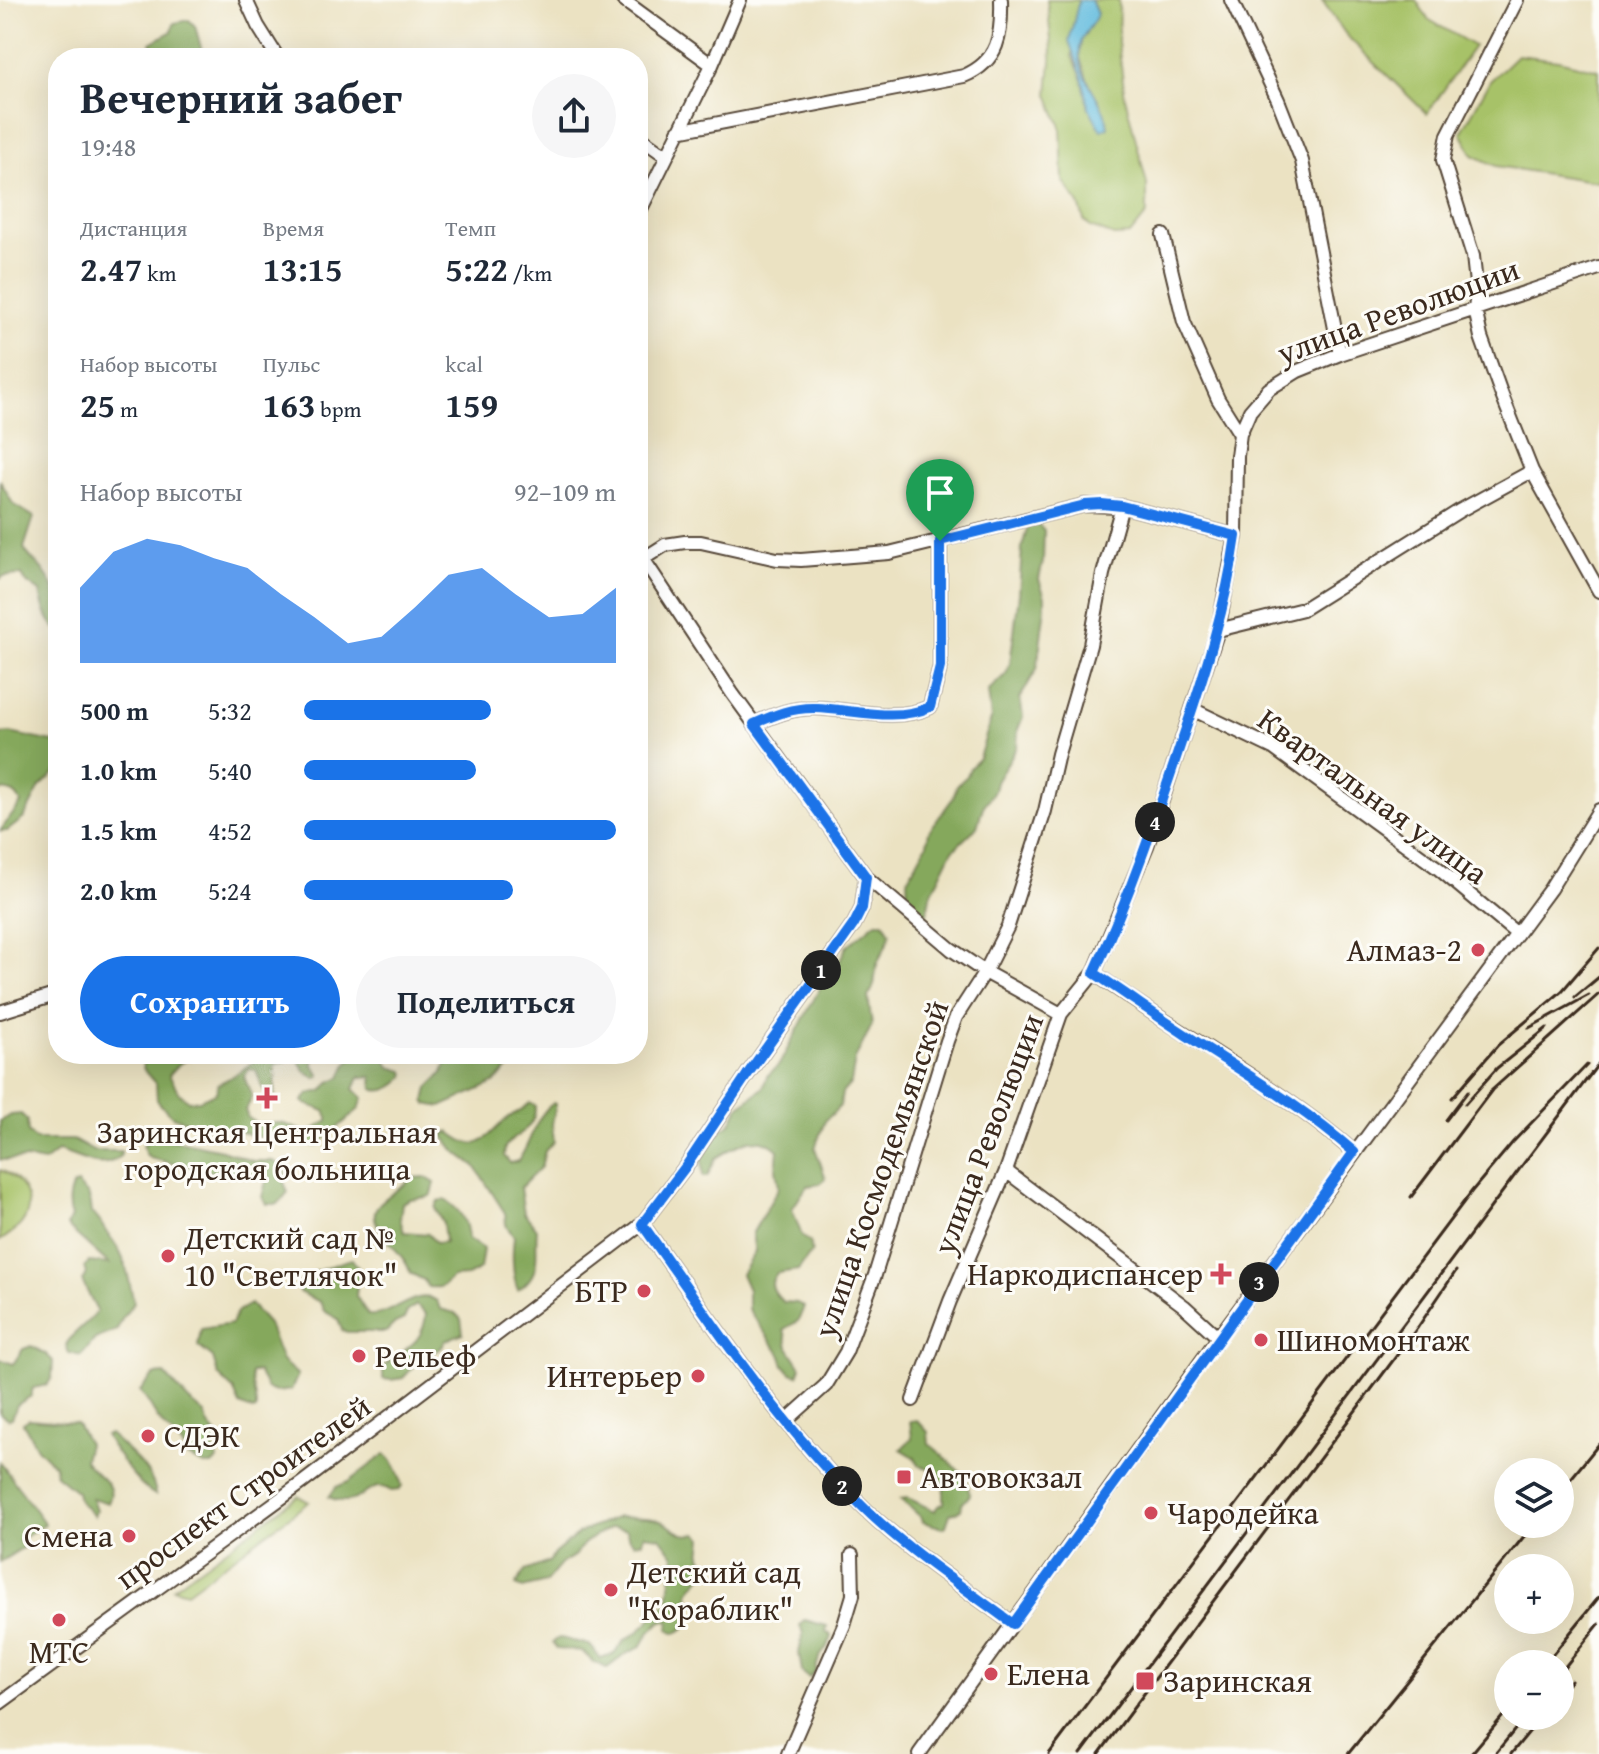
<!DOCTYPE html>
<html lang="ru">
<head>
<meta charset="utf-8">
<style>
	:root { --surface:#fff; --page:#f6f6f7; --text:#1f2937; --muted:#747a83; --accent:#1a73e8 }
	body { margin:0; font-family:"Gentium Book Plus",serif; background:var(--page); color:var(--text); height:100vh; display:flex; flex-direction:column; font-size:30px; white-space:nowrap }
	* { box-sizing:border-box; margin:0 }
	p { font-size:26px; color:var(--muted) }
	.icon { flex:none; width:44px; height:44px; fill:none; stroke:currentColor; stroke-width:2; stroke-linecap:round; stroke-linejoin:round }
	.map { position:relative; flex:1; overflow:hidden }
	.drawer { position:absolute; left:48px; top:48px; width:600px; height:1016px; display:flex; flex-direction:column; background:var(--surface); border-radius:32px; box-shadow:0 8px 32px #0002 }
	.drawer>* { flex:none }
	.controls { position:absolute; left:1494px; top:1458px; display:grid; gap:16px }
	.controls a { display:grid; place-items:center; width:80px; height:80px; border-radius:50%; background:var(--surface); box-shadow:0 8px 32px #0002; font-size:40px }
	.pin { position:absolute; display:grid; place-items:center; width:68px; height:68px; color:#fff; margin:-82px -34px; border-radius:50% 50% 50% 0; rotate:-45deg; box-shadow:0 0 8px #0007 }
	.pin .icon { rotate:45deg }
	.km { position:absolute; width:40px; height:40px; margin:-20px; border-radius:50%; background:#222; color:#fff; font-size:22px; line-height:40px; text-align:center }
	.round { display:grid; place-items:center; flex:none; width:84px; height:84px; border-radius:42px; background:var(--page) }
	.headline { display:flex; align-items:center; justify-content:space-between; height:136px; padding:0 32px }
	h1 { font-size:44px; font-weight:700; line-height:60px }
	.figures { display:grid; grid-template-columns:repeat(3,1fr); gap:12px; height:136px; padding:8px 32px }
	.figures div { display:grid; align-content:center }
	.figures b { font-size:34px; font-weight:700 }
	.figures small { font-size:22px; font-weight:400 }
	.figures p { font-size:22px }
	.chart { height:224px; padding:16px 32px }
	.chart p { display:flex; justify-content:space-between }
	.chart svg { width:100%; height:144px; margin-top:8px; fill:var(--accent); opacity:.7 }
	.cta { display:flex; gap:16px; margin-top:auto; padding:16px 32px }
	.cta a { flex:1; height:92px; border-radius:48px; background:var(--accent); color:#fff; font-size:32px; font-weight:700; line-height:92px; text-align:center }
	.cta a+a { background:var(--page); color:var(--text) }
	ul { padding:0 32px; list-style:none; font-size:26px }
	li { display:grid; grid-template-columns:128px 96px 1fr; align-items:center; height:60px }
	li i { height:20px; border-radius:10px; background:var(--accent) }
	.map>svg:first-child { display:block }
	.green { fill:#a7c268; stroke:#717643; stroke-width:2 }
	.forest { fill:#85a85c; stroke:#60693d; stroke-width:2 }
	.water { fill:#61bbde; stroke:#4e727e; stroke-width:2 }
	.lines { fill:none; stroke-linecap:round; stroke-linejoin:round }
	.minor-casing { stroke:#554637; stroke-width:16 }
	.minor { stroke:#fff; stroke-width:12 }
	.rail { stroke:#3b2a1e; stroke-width:3 }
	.route-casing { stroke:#fff; stroke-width:16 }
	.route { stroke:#1a73e8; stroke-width:10 }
	.poi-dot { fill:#d1495b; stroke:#fdfcf7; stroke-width:3 }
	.labels { text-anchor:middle; stroke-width:6; stroke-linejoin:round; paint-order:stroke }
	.street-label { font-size:32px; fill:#3b2a1e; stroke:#fdfcf7 }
	.poi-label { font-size:32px; fill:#3b2a1e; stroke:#fdfcf7; text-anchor:start }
</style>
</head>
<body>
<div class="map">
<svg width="1599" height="1754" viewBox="0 0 1599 1754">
	<rect width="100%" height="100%" fill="#fdfcf7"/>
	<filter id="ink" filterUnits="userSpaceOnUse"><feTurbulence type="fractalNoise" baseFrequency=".0125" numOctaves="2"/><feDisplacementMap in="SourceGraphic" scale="16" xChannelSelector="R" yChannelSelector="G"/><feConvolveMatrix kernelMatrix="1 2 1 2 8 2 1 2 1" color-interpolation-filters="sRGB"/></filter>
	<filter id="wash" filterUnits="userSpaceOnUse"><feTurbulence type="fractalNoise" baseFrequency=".006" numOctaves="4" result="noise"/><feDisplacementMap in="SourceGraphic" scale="32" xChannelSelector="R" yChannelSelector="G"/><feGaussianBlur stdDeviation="1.8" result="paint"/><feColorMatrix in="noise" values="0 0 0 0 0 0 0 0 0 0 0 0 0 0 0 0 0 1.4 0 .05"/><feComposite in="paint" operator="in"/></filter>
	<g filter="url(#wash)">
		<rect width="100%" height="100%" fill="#ebe2c2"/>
		<path class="green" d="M 1047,0 L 1079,0 L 1072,56 L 1082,77 L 1089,108 L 1088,81 L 1079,56 L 1081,41 L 1097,14 L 1091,0 L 1119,0 L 1118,43 L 1125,97 L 1147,184 L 1147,214 L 1130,235 L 1114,236 L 1090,227 L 1084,220 L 1079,204 L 1063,181 L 1061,127 L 1048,94 L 1052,50 Z
			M 1322,0 L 1416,0 L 1428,19 L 1474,46 L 1427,114 L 1347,36 Z
			M 1517,55 L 1558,60 L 1599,70 L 1599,182 L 1496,166 L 1473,155 L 1461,133 L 1490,81 Z
			M 0,1170 C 21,1177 38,1203 21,1224 C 16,1231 7,1236 0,1241 Z
			M 298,1496 L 309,1502 L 187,1592 L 173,1588 Z"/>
		<path class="forest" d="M 189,20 L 195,26 L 204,58 L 170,58 L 154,51 L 151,43 L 172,31 L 174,23 Z
			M 0,480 L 13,504 L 34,517 L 24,548 C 29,559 39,563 45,573 C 59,591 58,608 58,630 C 46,622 43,605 40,592 L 26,582 L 22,575 L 4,576 L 0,579 Z
			M 1029,522 L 1036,522 L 1044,531 L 1043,562 L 1039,579 L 1045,597 L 1045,607 L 1037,669 L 1020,698 L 1023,717 L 1018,729 L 1017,747 L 996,782 L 994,791 L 983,807 L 977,827 L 952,851 L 930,896 L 927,913 L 920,916 L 908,905 L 907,880 L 927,844 L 929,831 L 953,798 L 957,785 L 967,776 L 970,768 L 979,758 L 991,719 L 988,691 L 1006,674 L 1010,663 L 1019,594 L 1022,547 Z
			M 10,733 L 53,742 L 58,738 L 58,770 L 40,787 L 24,818 L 7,831 L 0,831 L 21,803 C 17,792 11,791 0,790 L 0,734 Z
			M 876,922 L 884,922 L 890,933 C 888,946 881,953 877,965 C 872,978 879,981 868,997 L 872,1025 L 855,1059 L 851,1083 L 842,1093 L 840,1106 L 825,1121 L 815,1148 L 826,1179 L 820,1184 L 807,1186 L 792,1209 L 802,1236 L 810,1242 L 812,1251 L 798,1270 L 777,1273 C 767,1284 774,1294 783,1302 L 797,1303 L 804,1307 L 798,1321 L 784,1329 L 788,1347 L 801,1367 L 798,1375 L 791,1373 L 784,1365 L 780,1354 L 748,1309 L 748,1290 L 741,1274 L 755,1252 L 752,1234 L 779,1187 L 776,1169 L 778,1150 C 756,1130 738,1145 716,1158 L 707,1177 L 703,1177 L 702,1160 L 716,1134 L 731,1123 L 739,1107 L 763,1088 L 767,1076 L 779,1065 L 823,982 L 839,963 L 846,947 Z
			M 140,1054 L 199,1054 L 180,1063 L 169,1075 L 179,1093 L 189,1101 L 199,1100 L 216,1093 L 218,1084 C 230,1078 255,1064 260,1054 L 314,1054 L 313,1065 L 320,1076 L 316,1078 L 305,1071 L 296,1057 L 275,1065 L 275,1097 C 261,1096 261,1081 256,1070 L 249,1069 L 244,1076 C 248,1092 258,1092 245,1110 L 248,1118 L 257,1123 L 282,1123 L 308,1133 L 328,1121 L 328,1117 L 325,1111 L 306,1104 L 303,1101 L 309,1094 L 322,1091 L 330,1082 L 341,1077 L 347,1064 L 355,1054 L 382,1054 L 390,1067 L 404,1071 L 405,1075 C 399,1085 384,1094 373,1089 L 372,1077 L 359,1077 L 354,1089 L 363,1098 L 359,1109 L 317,1146 L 267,1139 L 230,1129 L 211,1128 L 204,1125 L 192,1124 L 172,1116 L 160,1104 L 157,1100 L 156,1083 L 144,1070 Z
			M 461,1054 L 524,1054 L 522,1059 L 514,1063 L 494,1083 L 441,1107 L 427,1104 L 425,1101 L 428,1088 L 443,1073 L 447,1061 Z
			M 530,1103 L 535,1106 C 536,1130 517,1132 505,1147 L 504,1156 L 510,1163 L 518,1161 C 532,1142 533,1119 553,1103 L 556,1104 L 552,1124 L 554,1142 L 545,1151 L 541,1167 L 520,1188 L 524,1213 L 537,1229 C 534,1254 544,1272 518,1290 C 512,1277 512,1251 514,1237 L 506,1225 L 505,1213 L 475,1166 L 455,1151 L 443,1135 L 450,1132 C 482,1158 484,1136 508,1118 C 516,1113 523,1109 530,1103 Z
			M 21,1114 L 27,1120 L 28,1132 L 36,1140 L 73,1140 L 93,1151 L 121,1151 L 121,1155 C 103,1174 78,1156 58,1151 L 44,1162 L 28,1159 L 0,1160 L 0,1121 L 11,1115 Z
			M 159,1137 L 222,1150 L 253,1161 L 274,1161 L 284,1168 L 286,1173 L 283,1180 L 288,1192 L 278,1204 L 267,1204 L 262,1197 L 267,1178 L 264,1176 L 204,1171 L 150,1158 L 145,1153 L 143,1145 L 149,1140 Z
			M 425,1177 L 435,1183 L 432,1194 L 428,1197 L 410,1199 L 402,1203 L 400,1219 L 404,1232 L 428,1234 L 436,1243 L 445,1242 L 443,1223 L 435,1208 L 438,1201 L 445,1200 C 461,1210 467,1221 468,1239 L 483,1249 L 480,1269 L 467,1276 L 453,1277 C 441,1286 446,1288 428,1287 L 424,1280 L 410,1273 C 407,1253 364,1227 377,1207 C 383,1197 402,1189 411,1178 Z
			M 77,1184 L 89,1196 L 91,1213 C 101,1219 101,1225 107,1233 C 127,1257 127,1273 134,1303 L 123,1317 L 117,1330 L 95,1339 L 81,1356 L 69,1353 L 66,1345 C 71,1333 89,1323 97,1311 L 82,1281 L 86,1274 L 84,1267 L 89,1262 L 109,1264 L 67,1226 L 71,1217 C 67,1208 68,1194 73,1185 Z
			M 352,1259 L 359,1269 L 356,1296 L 368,1315 C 393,1318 414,1287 437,1301 L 440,1309 L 455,1313 L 461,1319 L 463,1333 L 446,1340 L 442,1347 L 419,1361 L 403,1378 L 392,1380 L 383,1379 L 383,1367 C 404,1347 423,1346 426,1314 L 416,1305 L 407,1312 L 404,1319 L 395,1323 L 386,1332 L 347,1332 L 342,1330 L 338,1319 L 324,1311 L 320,1302 L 299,1292 L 303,1275 C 320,1272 335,1263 352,1259 Z
			M 250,1304 L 268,1324 L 282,1361 L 298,1375 L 291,1390 L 276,1392 L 267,1389 L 258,1372 L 251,1373 C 250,1386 257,1396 256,1410 L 253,1411 L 240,1405 L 233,1389 L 218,1375 L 213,1358 L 198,1346 L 201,1329 L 231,1324 L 238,1311 Z
			M 31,1346 L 46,1354 L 53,1361 L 52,1378 L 47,1385 L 33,1388 L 31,1396 L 17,1405 L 12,1418 L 8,1419 L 0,1414 L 0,1359 L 13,1364 L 23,1349 Z
			M 165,1374 L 187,1399 L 205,1414 L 208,1424 L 218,1436 L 218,1441 L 212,1447 L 218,1459 L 212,1465 L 204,1465 L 188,1457 C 183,1440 163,1429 155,1414 C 150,1405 146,1399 140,1391 L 154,1375 Z
			M 29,1419 L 76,1423 L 88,1444 L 84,1460 C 94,1476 119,1483 108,1503 L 92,1498 L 96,1510 L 94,1516 L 79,1501 L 77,1492 L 56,1475 L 54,1465 L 37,1448 L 23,1423 Z
			M 917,1420 L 928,1432 L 929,1444 C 936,1448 957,1469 964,1476 C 968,1480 968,1489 970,1495 L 962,1504 L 961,1510 L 950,1514 L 946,1526 L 943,1528 L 923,1522 L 922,1518 L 900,1499 L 908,1498 L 935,1511 L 937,1507 L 944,1503 L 944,1486 L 936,1471 L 919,1465 L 914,1457 L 901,1449 L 912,1438 L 910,1421 Z
			M 109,1434 C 126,1450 154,1470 156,1495 C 140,1489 114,1451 105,1436 Z
			M 385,1454 C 396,1464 399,1473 402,1487 L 399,1490 L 391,1491 C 368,1475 363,1513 329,1497 L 336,1487 L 348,1482 Z
			M 0,1462 L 45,1524 L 19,1540 L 24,1547 L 0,1562 Z
			M 618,1517 C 631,1518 651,1516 663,1522 C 675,1528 682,1539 697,1533 L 703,1538 L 701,1556 C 712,1573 697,1579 689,1592 C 690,1609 694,1627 675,1633 L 668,1629 L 669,1621 L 661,1621 L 649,1633 L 641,1647 L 626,1654 L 607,1668 L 593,1662 L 582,1651 L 557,1649 L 553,1642 L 559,1638 C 564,1638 568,1640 572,1641 C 590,1645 588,1640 599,1658 L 614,1654 L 625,1640 L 639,1631 L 668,1602 L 674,1556 L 660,1537 L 644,1535 L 642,1542 L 634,1543 L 628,1537 L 627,1530 L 612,1527 L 585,1542 L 576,1555 L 562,1563 L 546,1582 L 523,1588 L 516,1585 L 525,1571 L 549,1562 L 554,1554 L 579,1533 Z
			M 805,1620 L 827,1626 L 826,1631 L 832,1636 C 828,1652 817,1652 816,1672 L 809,1678 L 802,1672 L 799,1653 L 803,1634 L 800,1625 Z"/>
		<path class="water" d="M 1079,0 L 1091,0 L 1097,14 C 1094,25 1084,31 1081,42 C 1072,73 1105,98 1108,127 L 1101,130 L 1089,108 L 1082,77 L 1069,41 Z"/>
	</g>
	<g filter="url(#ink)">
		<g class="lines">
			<g class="minor-casing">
				<path id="minor" d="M 246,0 L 258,26 L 278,58
					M 623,0 L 712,65
					M 1231,0 L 1278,100 L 1302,161 L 1340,354
					M 1517,0 L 1448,135 L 1443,160 L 1473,256 L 1477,293 L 1475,309 L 1481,337 L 1501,393 L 1532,471 L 1599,591
					M 678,131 L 964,76 C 999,61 1002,35 1001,0
					M 638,136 L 666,156
					M 638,215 L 712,65 L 740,0
					M 1163,235 L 1184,322 L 1218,399 L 1240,434
					M 638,551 L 732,693 L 866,877 L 951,949 L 985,972 L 1061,1014
					M 643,559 L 665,545 L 685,542 L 701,542 L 777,559 L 801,560 L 889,553 L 1085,505 L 1122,506 L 1236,536
					M 1218,630 L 1303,609 L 1459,511 L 1532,471
					M 1192,709 L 1273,748 L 1439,869 L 1517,934
					M 754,724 C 774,715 794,707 816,708 C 852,709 895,723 930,707 L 940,667 L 940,541
					M 1094,973 C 1126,995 1158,1017 1192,1038 C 1248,1074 1303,1108 1354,1152
					M 0,1012 L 58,994
					M 1006,1171 L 1184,1306 L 1218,1337
					M 642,1224 C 709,1318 773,1416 855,1499 C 902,1547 959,1584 1013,1624
					M 913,1400 L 950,1301 L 1006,1171 L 1061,1014 L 1094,973 L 1147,846 L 1218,630 L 1236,536 L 1237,456 L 1240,434 L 1250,411 L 1269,389 L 1298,371 L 1340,354 L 1599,268
					M 786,1421 L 826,1385 L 846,1352 L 875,1275 L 947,1041 L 956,1017 L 985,972 L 1008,926 L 1045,811 L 1058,754 L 1090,645 L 1103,574 L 1122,506
					M 0,1703 L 302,1483 L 642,1224 L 686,1166 L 747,1075 L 854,924 L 862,908 L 866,877
					M 788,1754 L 844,1625 L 853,1595 L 852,1555
					M 919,1754 L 1221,1334 L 1550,889 L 1599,810"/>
			</g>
			<use href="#minor" class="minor"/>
			<path class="rail" d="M 1575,997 L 1599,977
				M 1529,1028 L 1589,995
				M 1452,1098 L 1498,1045 L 1562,991 L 1599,948
				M 1465,1104 L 1497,1068 L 1547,1028
				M 1446,1120 L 1468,1091
				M 1411,1197 L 1492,1090 L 1599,994
				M 1560,1492 L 1599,1444
				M 1545,1664 L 1599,1597
				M 1560,1673 L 1599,1624
				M 1560,1694 L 1571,1680
				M 1049,1754 L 1472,1191 L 1513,1142 L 1587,1065
				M 1081,1754 L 1599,1063
				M 1099,1754 L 1418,1327 L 1456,1271
				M 1348,1754 L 1534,1524
				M 1471,1754 L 1508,1710
				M 1495,1754 L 1526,1716
				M 1511,1754 L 1542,1716"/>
		</g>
	</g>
	<g class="lines" filter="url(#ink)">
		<g class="route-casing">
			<path id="route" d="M 1102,504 L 1122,506 L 1236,536 C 1226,608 1204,675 1181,743 C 1155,821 1129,898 1094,973 C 1125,993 1155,1015 1186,1035 C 1246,1074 1300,1105 1354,1152 L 1013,1624 C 959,1584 902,1547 855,1499 C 773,1416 709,1318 642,1224 L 686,1166 L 747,1075 L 854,924 L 862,908 L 866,877 L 754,724 C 774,715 793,707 816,708 C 852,709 895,723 930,707 L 940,667 L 940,541 L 1085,505 Z"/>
		</g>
		<use href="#route" class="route"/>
	</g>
	<g class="poi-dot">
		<circle cx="1478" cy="950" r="8"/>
		<path d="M263 1086h8v8h8v8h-8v8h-8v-8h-8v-8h8z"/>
		<circle cx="168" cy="1256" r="8"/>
		<path d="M1217 1262h8v8h8v8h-8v8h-8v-8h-8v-8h8z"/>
		<circle cx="644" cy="1291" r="8"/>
		<circle cx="1261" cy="1340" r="8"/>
		<circle cx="359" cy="1356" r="8"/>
		<circle cx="698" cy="1376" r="8"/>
		<circle cx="148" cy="1436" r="8"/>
		<rect x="896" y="1469" width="16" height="16" rx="4"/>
		<circle cx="1151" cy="1513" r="8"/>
		<circle cx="129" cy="1536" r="8"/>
		<circle cx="611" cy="1590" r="8"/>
		<circle cx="59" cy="1620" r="8"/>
		<circle cx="991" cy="1674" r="8"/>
		<rect x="1135" y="1671" width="20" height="20" rx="4"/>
	</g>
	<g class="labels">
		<g class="street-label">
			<text transform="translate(1398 311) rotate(-20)" y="11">улица Революции</text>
			<text transform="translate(1373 796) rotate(36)" y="11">Квартальная улица</text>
			<text transform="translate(988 1134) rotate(-69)" y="11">улица Революции</text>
			<text transform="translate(881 1169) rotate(-71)" y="11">улица Космодемьянской</text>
			<text transform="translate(243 1492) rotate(-36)" y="11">проспект Строителей</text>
		</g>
		<g class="poi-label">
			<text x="1462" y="961" text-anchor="end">Алмаз-2</text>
			<text x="267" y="1143" text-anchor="middle">Заринская Центральная<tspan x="267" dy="37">городская больница</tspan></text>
			<text x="184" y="1249">Детский сад №<tspan x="184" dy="37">10 "Светлячок"</tspan></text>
			<text x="1203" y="1285" text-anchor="end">Наркодиспансер</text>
			<text x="628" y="1302" text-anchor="end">БТР</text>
			<text x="1277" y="1351">Шиномонтаж</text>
			<text x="375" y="1367">Рельеф</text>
			<text x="682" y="1387" text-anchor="end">Интерьер</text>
			<text x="164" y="1447">СДЭК</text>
			<text x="920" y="1488">Автовокзал</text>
			<text x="1167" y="1524">Чародейка</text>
			<text x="113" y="1547" text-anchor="end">Смена</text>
			<text x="627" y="1583">Детский сад<tspan x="627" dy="37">"Кораблик"</tspan></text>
			<text x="59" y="1663" text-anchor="middle">МТС</text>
			<text x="1007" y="1685">Елена</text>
			<text x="1163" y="1692">Заринская</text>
		</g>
	</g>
</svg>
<div class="controls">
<a><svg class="icon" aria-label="layers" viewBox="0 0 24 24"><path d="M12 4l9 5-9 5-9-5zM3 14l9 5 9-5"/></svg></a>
<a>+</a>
<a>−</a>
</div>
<div class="pin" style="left:940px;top:541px;background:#1e9e55"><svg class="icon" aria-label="arrive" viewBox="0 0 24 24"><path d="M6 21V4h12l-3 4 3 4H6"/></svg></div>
<b class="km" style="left:821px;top:970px">1</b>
<b class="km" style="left:842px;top:1486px">2</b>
<b class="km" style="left:1259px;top:1282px">3</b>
<b class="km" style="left:1155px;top:822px">4</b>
<section class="drawer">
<div class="headline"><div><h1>Вечерний забег</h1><p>19:48</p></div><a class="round"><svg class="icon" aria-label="share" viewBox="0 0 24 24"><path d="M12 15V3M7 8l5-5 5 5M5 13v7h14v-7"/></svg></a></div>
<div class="figures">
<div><p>Дистанция</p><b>2.47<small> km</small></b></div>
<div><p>Время</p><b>13:15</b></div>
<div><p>Темп</p><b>5:22<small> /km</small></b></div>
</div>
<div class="figures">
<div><p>Набор высоты</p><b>25<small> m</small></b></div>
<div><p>Пульс</p><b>163<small> bpm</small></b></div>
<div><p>kcal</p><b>159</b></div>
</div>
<div class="chart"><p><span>Набор высоты</span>92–109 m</p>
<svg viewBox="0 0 160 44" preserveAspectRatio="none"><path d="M0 44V21L10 10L20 6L30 8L40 12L50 15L60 23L70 30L80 38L90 36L100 27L110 17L120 15L130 23L140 30L150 29L160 21V44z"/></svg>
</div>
<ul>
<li><b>500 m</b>5:32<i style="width:60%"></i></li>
<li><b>1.0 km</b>5:40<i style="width:55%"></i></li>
<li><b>1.5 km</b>4:52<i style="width:100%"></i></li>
<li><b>2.0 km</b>5:24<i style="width:67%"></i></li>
</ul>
<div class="cta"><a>Сохранить</a><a>Поделиться</a></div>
</section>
</div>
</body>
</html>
